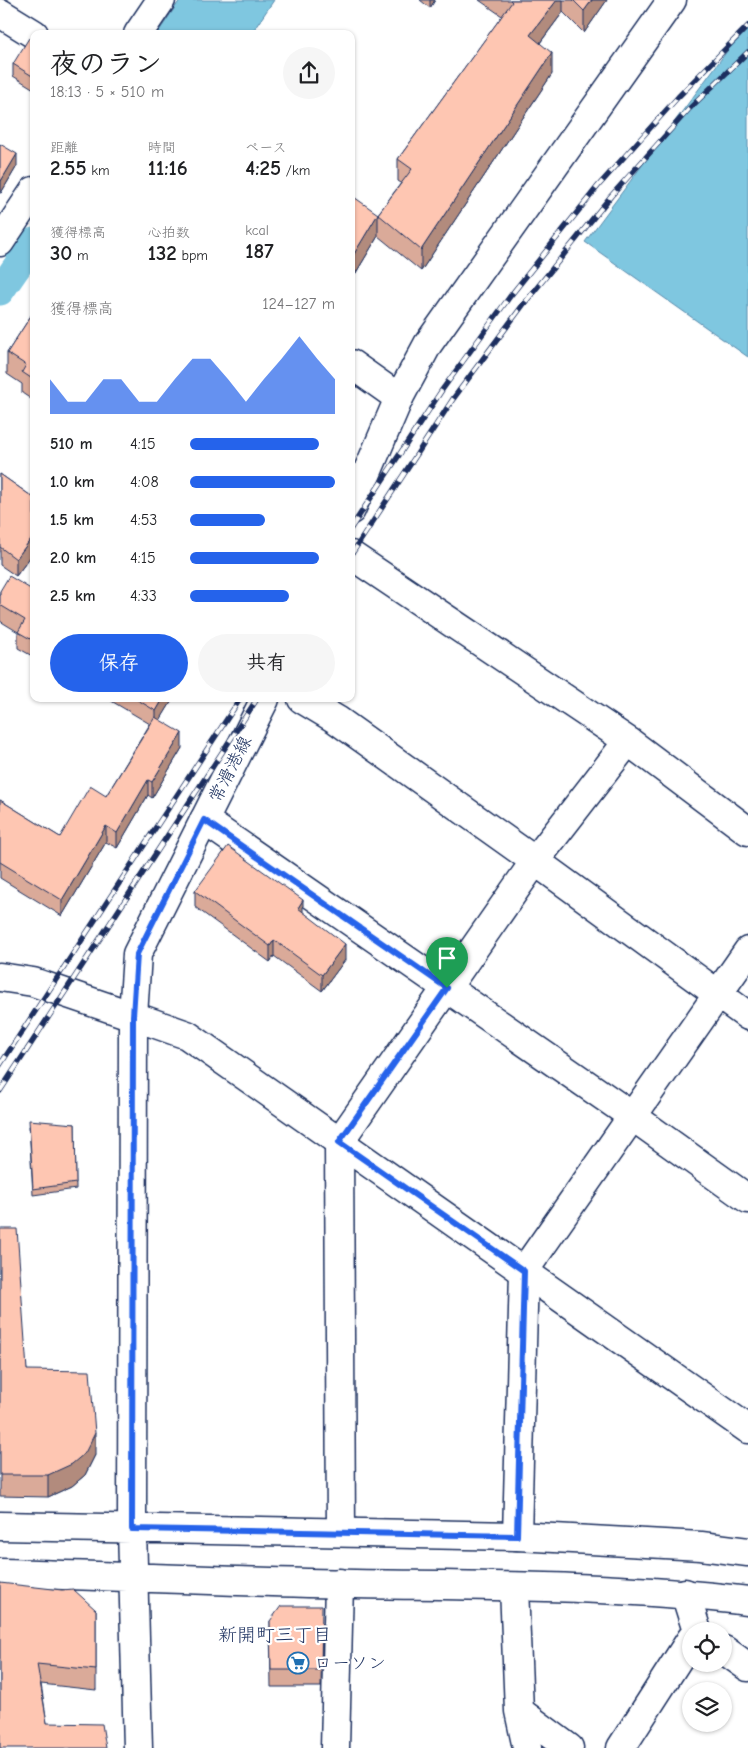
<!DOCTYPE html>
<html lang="ja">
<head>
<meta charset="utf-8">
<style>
	:root { --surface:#fff; --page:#f6f6f6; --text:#202124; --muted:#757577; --accent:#2563eb }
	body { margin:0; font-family:"Comic Neue","Klee One",sans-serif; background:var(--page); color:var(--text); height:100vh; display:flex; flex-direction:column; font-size:19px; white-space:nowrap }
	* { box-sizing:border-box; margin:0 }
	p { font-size:16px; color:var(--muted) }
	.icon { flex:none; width:28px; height:28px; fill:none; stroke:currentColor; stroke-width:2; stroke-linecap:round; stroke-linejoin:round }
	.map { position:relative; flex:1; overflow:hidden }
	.details { position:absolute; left:30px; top:30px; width:325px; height:672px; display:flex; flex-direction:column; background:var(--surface); border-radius:10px; box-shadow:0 1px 4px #0004 }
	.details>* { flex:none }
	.tools { position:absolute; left:682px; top:1622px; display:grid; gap:10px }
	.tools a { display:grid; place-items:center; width:50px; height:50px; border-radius:50%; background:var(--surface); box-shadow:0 1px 4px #0004; font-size:25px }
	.pin { position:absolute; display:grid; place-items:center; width:42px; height:42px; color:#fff; margin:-51px -21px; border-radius:50% 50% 50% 0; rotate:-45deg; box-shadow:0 0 5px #0007 }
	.pin .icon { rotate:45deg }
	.round { display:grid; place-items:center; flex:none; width:52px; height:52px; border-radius:26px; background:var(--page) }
	.head { display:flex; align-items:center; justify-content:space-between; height:85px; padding:0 20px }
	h1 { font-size:28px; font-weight:700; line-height:38px }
	.figures { display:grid; grid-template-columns:repeat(3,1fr); gap:8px; height:85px; padding:5px 20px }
	.figures div { display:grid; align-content:center }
	.figures b { font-size:21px; font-weight:700 }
	.figures small { font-size:14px; font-weight:400 }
	.figures p { font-size:14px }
	.chart { height:140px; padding:10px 20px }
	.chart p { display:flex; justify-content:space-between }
	.chart svg { width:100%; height:90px; margin-top:5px; fill:var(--accent); opacity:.7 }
	.primary-button { display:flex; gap:10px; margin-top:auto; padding:10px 20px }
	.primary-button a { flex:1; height:58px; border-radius:30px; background:var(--accent); color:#fff; font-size:20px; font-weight:700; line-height:58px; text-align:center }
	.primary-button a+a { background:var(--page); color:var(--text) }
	ul { padding:0 20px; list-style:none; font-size:16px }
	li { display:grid; grid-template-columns:80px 60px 1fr; align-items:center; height:38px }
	li i { height:12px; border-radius:6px; background:var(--accent) }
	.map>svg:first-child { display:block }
	.water { fill:#7fc7e0; stroke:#578aac }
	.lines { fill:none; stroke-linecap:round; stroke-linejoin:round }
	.canal { stroke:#7fc7e0; stroke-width:29 }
	.minor-casing { stroke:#1b2f5e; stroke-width:31 }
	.tertiary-casing { stroke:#1b2f5e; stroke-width:31 }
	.secondary-casing { stroke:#1b2f5e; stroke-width:31 }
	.minor { stroke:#fff; stroke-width:28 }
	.tertiary { stroke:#fff; stroke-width:28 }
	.secondary { stroke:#fff; stroke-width:28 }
	.rail-casing { stroke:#1b2f5e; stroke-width:5.5 }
	.rail { stroke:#fff; stroke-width:4; stroke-dasharray:11; stroke-linecap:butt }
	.wall { fill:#daaa99; stroke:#1b2f5e }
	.shaded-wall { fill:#b28b7d; stroke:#1b2f5e }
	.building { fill:#fec6b2; stroke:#1b2f5e }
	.route-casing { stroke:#fff; stroke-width:10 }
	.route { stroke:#2563eb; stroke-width:6 }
	.labels { text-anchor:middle; stroke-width:4.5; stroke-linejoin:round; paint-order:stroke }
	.street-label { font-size:18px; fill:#1b2f5e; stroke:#fff }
	.poi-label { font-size:18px; fill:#1b2f5e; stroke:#fff; text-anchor:start }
	.neighbourhood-label { font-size:19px; fill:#1b2f5e; stroke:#fff }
</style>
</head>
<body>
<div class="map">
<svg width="748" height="1748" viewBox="0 0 748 1748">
	<rect width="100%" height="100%" fill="#fff"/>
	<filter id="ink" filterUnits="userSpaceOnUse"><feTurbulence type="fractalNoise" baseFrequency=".02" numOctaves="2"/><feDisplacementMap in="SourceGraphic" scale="10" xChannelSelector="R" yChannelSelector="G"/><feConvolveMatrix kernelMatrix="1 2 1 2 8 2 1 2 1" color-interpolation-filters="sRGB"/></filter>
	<g filter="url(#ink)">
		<path class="water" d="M 180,0 L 274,0 L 251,34 L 157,34 Z
			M 748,23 L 748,357 L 585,242 Z"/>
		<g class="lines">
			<path class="canal" d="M 0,291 L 34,242"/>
			<g class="minor-casing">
				<path id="minor" d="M 0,13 L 34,34
					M 138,34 L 161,0
					M 0,242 L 34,191
					M 351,364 L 399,398
					M 351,555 L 628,741 L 748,831
					M 302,699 L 337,720 L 535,861 L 748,1016
					M 204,820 L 632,1116 L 748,1199
					M 341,1532 L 339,1142 L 535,861 L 628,741
					M 517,1536 L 524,1271 L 748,951
					M 514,1587 L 519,1711 L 527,1748
					M 685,1593 L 697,1631
					M 724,1650 L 748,1667
					M 519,1711 L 569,1748
					M 335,1748 L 339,1583
					M 621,1748 L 691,1639"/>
			</g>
			<g class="tertiary-casing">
				<path id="tertiary" d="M 351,510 L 399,398 L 428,344 L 672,0
					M 0,1526 L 517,1536 L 701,1546 L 748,1552
					M 0,1573 C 118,1576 237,1582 355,1584 C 486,1586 618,1585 748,1601
					M 138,1748 L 132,1529 L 133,1016 L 187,1035 L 748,1429"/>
			</g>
			<g class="secondary-casing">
				<path id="secondary" d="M 0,977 L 33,982 L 133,1016 L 137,954 L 265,699"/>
			</g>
			<use href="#minor" class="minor"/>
			<use href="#tertiary" class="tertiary"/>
			<use href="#secondary" class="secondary"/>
			<g class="rail-casing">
				<path id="rail" d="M 351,528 L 442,390 L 511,295 L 599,185 L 678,97 L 748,26
					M 351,555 L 453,399 L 523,305 L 611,196 L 690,108 L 748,52
					M 0,1065 L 240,699
					M 0,1091 L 257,699"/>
			</g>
			<use href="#rail" class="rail"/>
		</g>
		<path class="wall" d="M 420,0 L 435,0 L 430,8 Z
			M 479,0 L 607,0 L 584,33 L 563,12 L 540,43 L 552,74 L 421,271 L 378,236 L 351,281 L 378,214 L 401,183 L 398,181 L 398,159 L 502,16 Z
			M 34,42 L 34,89 L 13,76 L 13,64 Z
			M 0,144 L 17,166 L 1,193 L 0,193 Z
			M 34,311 L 34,401 L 22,393 L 22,384 L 7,374 L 7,353 Z
			M 0,474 L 34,498 L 34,552 L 16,576 L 0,565 Z
			M 0,591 L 34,591 L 34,657 L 18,648 L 18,632 L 0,621 Z
			M 108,699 L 173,699 L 160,720 L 182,748 L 152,798 L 148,795 L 117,848 L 106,842 L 62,916 L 0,878 L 0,800 L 60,837 L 106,796 L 150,724 Z
			M 195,891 L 303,912 L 345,960 L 322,991 L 274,956 L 270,962 L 195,907 Z
			M 75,1124 L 76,1189 L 33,1195 L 29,1126 Z
			M 0,1229 L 27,1370 L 95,1455 L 85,1475 L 72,1486 L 48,1497 L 0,1496 Z
			M 0,1583 L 96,1610 L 96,1690 L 41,1684 L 47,1723 L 0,1748 Z
			M 270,1621 L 322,1623 L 321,1687 L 271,1687 Z"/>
		<path class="shaded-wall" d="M 430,0 L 435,0 L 430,8 Z
			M 557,0 L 563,0 L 563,12 L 530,56 L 530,35 Z
			M 592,0 L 607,0 L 584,33 L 584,11 Z
			M 552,53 L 552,74 L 421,271 L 421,250 Z
			M 17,154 L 17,166 L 1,193 L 1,181 Z
			M 378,214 L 378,236 L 351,281 L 351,259 Z
			M 34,535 L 34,552 L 16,576 L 16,559 Z
			M 163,699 L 173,699 L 156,727 L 156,711 Z
			M 182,733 L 182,748 L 152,798 L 152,782 Z
			M 148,780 L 148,795 L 117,848 L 117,833 Z
			M 106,826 L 106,842 L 62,916 L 62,900 Z
			M 303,900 L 303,916 L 298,908 Z
			M 274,940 L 274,956 L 270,962 L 270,946 Z
			M 345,944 L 345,960 L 322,991 L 322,975 Z
			M 95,1433 L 95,1455 L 85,1475 L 72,1486 L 48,1497 L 48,1475 Z"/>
		<path class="building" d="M 510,0 L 557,0 L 530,35 L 552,53 L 421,250 L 378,214 L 412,169 L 398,159 L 512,2 Z
			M 573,0 L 592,0 L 584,11 Z
			M 29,38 L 34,42 L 34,77 L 13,64 Z
			M 0,144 L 17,154 L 1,181 L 0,181 Z
			M 351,195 L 378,214 L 351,259 Z
			M 34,311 L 34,380 L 22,372 L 26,365 L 7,353 Z
			M 0,474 L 34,498 L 34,535 L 16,559 L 0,547 Z
			M 9,576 L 34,591 L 34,641 L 18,632 L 25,620 L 0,605 L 0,591 Z
			M 136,699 L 163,699 L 156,711 Z
			M 155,717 L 182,733 L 152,782 L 148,780 L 117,833 L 106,826 L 62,900 L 0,862 L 0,800 L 60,837 L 90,786 L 106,796 Z
			M 228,846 L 303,900 L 298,908 L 345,944 L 322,975 L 274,940 L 270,946 L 195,891 Z
			M 29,1120 L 75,1124 L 76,1183 L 33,1189 Z
			M 0,1229 L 17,1229 L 27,1370 L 90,1371 L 95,1433 L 85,1453 L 72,1464 L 48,1475 L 0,1475 Z
			M 0,1583 L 62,1590 L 73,1589 L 96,1610 L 96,1670 L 37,1664 L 47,1723 L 102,1724 L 106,1748 L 0,1748 Z
			M 281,1606 L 322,1606 L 321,1670 L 271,1670 L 270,1621 Z"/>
	</g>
	<g class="lines" filter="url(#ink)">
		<g class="route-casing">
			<path id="route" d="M 204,820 L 447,988 L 339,1142 L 524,1271 L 517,1536 L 132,1529 L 133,1016 L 137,954 Z"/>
		</g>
		<use href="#route" class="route"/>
	</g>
	<defs>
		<g id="supermarket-ring" transform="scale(1.125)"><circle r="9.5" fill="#fff" stroke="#1f6fb2" stroke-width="1.5"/><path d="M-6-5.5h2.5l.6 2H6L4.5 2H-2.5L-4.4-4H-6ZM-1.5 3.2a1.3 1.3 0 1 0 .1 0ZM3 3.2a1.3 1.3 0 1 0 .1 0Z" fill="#1f6fb2"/></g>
	</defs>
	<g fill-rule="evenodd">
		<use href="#supermarket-ring" x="298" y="1663"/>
	</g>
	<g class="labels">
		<g class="street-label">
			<text transform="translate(230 769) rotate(-63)" y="6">常滑港線</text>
		</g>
		<g class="poi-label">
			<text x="314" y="1669">ローソン</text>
		</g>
		<g class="neighbourhood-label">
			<text x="275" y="1641">新開町三丁目</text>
		</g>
	</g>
</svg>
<div class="tools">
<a><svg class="icon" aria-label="locate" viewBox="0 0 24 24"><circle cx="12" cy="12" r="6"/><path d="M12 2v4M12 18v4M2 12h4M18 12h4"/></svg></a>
<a><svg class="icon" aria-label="layers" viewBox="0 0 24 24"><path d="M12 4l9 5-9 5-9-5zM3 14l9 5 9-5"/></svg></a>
</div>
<div class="pin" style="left:447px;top:988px;background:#1e9e55"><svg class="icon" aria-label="arrive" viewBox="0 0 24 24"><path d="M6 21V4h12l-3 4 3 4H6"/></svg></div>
<section class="details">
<div class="head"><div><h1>夜のラン</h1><p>18:13 · 5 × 510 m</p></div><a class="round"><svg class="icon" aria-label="share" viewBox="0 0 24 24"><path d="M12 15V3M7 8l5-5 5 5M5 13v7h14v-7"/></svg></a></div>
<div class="figures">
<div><p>距離</p><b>2.55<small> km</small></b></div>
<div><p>時間</p><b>11:16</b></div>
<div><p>ペース</p><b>4:25<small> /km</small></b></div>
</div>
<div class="figures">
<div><p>獲得標高</p><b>30<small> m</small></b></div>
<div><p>心拍数</p><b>132<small> bpm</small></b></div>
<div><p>kcal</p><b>187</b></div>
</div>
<div class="chart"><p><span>獲得標高</span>124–127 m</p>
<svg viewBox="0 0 160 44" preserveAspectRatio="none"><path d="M0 44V27L10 38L20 38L30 27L40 27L50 38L60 38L70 27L80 17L90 17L100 27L110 38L120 27L130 17L140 6L150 17L160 27V44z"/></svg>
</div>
<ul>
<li><b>510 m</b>4:15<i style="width:89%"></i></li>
<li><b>1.0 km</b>4:08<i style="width:100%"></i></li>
<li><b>1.5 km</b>4:53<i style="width:52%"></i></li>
<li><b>2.0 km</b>4:15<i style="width:89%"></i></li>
<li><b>2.5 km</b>4:33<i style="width:68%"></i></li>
</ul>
<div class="primary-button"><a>保存</a><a>共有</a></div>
</section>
</div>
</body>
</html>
